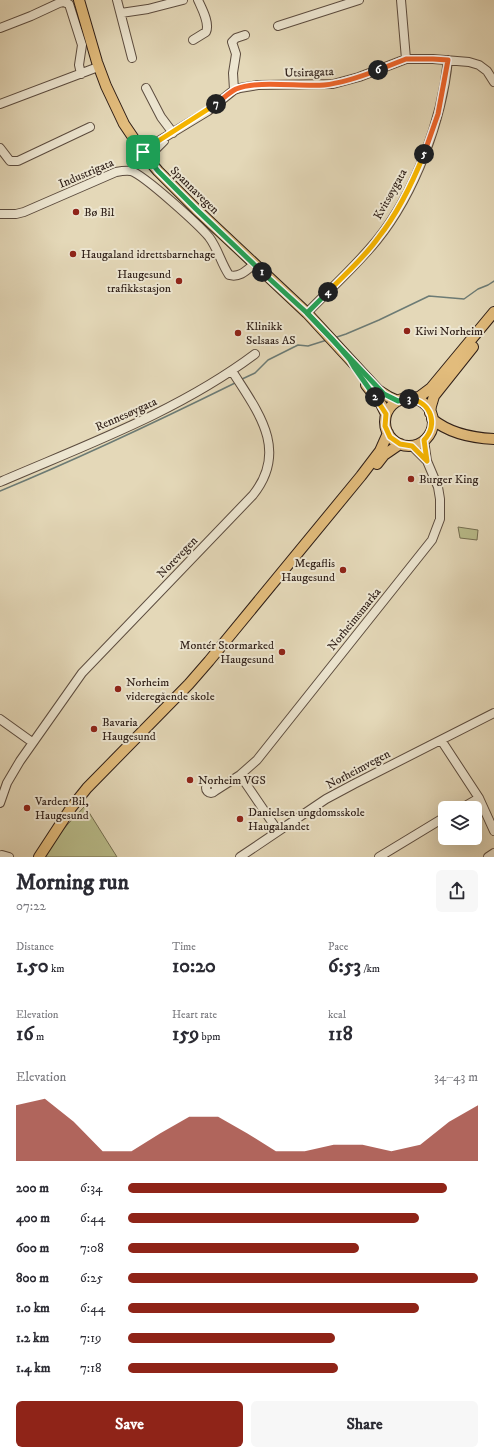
<!DOCTYPE html>
<html lang="en">
<head>
<meta charset="utf-8">
<style>
	:root { --surface:#fff; --page:#f7f7f7; --text:#2b2b33; --muted:#7c7c81; --accent:#8f2418 }
	body { margin:0; font-family:"IM FELL DW Pica",serif; background:var(--page); color:var(--text); height:100vh; display:flex; flex-direction:column; font-size:15px; white-space:nowrap }
	* { box-sizing:border-box; margin:0 }
	p { font-size:13px; color:var(--muted) }
	.icon { flex:none; width:22px; height:22px; fill:none; stroke:currentColor; stroke-width:2; stroke-linecap:round; stroke-linejoin:round }
	.map { position:relative; height:857px; overflow:hidden }
	.side { display:flex; flex-direction:column; background:var(--surface); flex:1 }
	.side>* { flex:none }
	.tools { position:absolute; left:438px; top:801px; display:grid; gap:8px }
	.tools a { display:grid; place-items:center; width:44px; height:44px; border-radius:6px; background:var(--surface); box-shadow:0 4px 16px #0002; font-size:20px }
	.pin { position:absolute; display:grid; place-items:center; width:34px; height:34px; color:#fff; margin:-17px; border-radius:8px; box-shadow:0 2px 6px #0006 }
	.km { position:absolute; width:20px; height:20px; margin:-10px; border-radius:50%; background:#222; color:#fff; font-size:11px; line-height:20px; text-align:center }
	.round { display:grid; place-items:center; flex:none; width:42px; height:42px; border-radius:6px; background:var(--page) }
	.overview { display:flex; align-items:center; justify-content:space-between; height:68px; padding:0 16px }
	h1 { font-size:22px; font-weight:700; line-height:30px }
	.metrics { display:grid; grid-template-columns:repeat(3,1fr); gap:6px; height:68px; padding:4px 16px }
	.metrics div { display:grid; align-content:center }
	.metrics b { font-size:20px; font-weight:700 }
	.metrics small { font-size:11px; font-weight:400 }
	.metrics p { font-size:11px }
	.chart { height:112px; padding:8px 16px }
	.chart p { display:flex; justify-content:space-between }
	.chart svg { width:100%; height:72px; margin-top:4px; fill:var(--accent); opacity:.7 }
	.action { display:flex; gap:8px; margin-top:auto; padding:8px 16px }
	.action a { flex:1; height:46px; border-radius:6px; background:var(--accent); color:#fff; font-size:16px; font-weight:700; line-height:46px; text-align:center }
	.action a+a { background:var(--page); color:var(--text) }
	ul { padding:0 16px; list-style:none; font-size:13px }
	li { display:grid; grid-template-columns:64px 48px 1fr; align-items:center; height:30px }
	li i { height:10px; border-radius:5px; background:var(--accent) }
	.map>svg:first-child { display:block }
	.green { fill:#b9bd8b; stroke:#746e51 }
	.lines { fill:none; stroke-linecap:round; stroke-linejoin:round }
	.stream { stroke:#6c7b75; stroke-width:1.5 }
	.minor-casing { stroke:#5c4c3f; stroke-width:10 }
	.major-casing { stroke:#2e1e17; stroke-width:12 }
	.minor { stroke:#ede6d1; stroke-width:8 }
	.major { stroke:#e2bc7c; stroke-width:10 }
	.split-1-casing { stroke:#fff; stroke-width:8 }
	.split-2-casing { stroke:#fff; stroke-width:8 }
	.split-3-casing { stroke:#fff; stroke-width:8 }
	.split-4-casing { stroke:#fff; stroke-width:8 }
	.split-5-casing { stroke:#fff; stroke-width:8 }
	.split-6-casing { stroke:#fff; stroke-width:8 }
	.split-7-casing { stroke:#fff; stroke-width:8 }
	.split-8-casing { stroke:#fff; stroke-width:8 }
	.split-1 { stroke:#22a559; stroke-width:5 }
	.split-2 { stroke:#22a559; stroke-width:5 }
	.split-3 { stroke:#f5b400; stroke-width:5 }
	.split-4 { stroke:#22a559; stroke-width:5 }
	.split-5 { stroke:#f5b400; stroke-width:5 }
	.split-6 { stroke:#f0652b; stroke-width:5 }
	.split-7 { stroke:#f0652b; stroke-width:5 }
	.split-8 { stroke:#f5b400; stroke-width:5 }
	.poi-dot { fill:#8f2418; stroke:#ede6d1; stroke-width:1.5 }
	.labels { text-anchor:middle; stroke-width:4; stroke-linejoin:round; paint-order:stroke }
	.street-label { font-size:12px; fill:#2e1e17; stroke:#ede6d1 }
	.poi-label { font-size:12px; fill:#2e1e17; stroke:#ede6d1; text-anchor:start }
</style>
</head>
<body>
<div class="map">
<svg width="494" height="857" viewBox="0 0 494 857">
	<rect width="100%" height="100%" fill="#e4d8b8"/>
	<filter id="stains"><feTurbulence type="fractalNoise" baseFrequency=".005" numOctaves="4"/><feColorMatrix values="0 0 0 0 .2 0 0 0 0 .09 0 0 0 0 .02 0 0 0 .5 -.17"/></filter>
	<radialGradient id="worn" r=".72"><stop offset=".6" stop-color="#630" stop-opacity="0"/><stop offset="1" stop-color="#630" stop-opacity=".3"/></radialGradient>
	<path class="green" d="M 458,527 L 478,530 L 477,540 L 460,538 Z
		M 85,806 L 117,857 L 45,857 C 54,837 70,822 85,806 Z"/>
	<g class="lines">
		<path class="stream" d="M 334,338 L 346,334 L 379,320 L 429,296 L 464,299 L 478,289 L 488,285 L 494,281
			M 240,380 L 255,373 L 268,360 L 298,345 L 308,346 L 327,340
			M 0,491 C 80,458 158,421 235,383"/>
		<g class="minor-casing">
			<path id="minor" d="M 117,0 L 132,58
				M 401,0 L 406,59
				M 121,13 L 148,9 L 183,0
				M 278,26 L 359,0
				M 0,28 L 31,16 L 59,3 L 63,2 L 69,4 L 82,45 L 79,65 L 81,74
				M 193,40 L 206,32 C 210,23 202,9 198,0
				M 146,88 L 161,117 L 173,133
				M 234,90 L 233,73 L 236,54 L 232,42 L 236,38 L 245,35
				M 0,104 L 98,67
				M 0,148 L 10,161 L 18,161 L 90,127
				M 143,152 L 152,145 L 208,111 L 234,90 L 240,88 L 258,85 L 333,84 L 359,77 L 406,59 L 433,59 L 469,62 L 479,65 L 487,71 L 494,82
				M 147,158 L 164,141
				M 0,214 L 16,214 L 24,212 L 116,172 C 121,171 126,170 131,171 C 144,175 199,225 209,237 C 218,249 221,263 229,275 C 240,278 247,270 254,264
				M 307,313 C 330,289 355,267 377,240 C 415,193 442,120 448,60
				M 424,440 L 427,461
				M 0,482 C 88,444 179,411 255,354
				M 0,719 L 32,742
				M 441,740 L 479,798 L 494,831
				M 240,775 L 278,831
				M206 788a5 5 0 1 1 10 0a5 5 0 1 1-10 0Z
				M 215,791 L 240,775 L 257,760 L 432,540 L 440,519 L 440,499 L 438,487 L 427,461 L 412,446
				M 0,803 L 7,783 L 20,761 L 82,673 L 253,495 C 289,450 258,412 232,371
				M 462,808 L 479,798
				M 2,855 L 9,857
				M 240,857 L 326,799 L 354,784 L 494,713
				M 379,857 L 445,817
				M 488,857 L 494,853"/>
		</g>
		<g class="major-casing">
			<path id="major" d="M 79,0 L 97,62 L 106,86 L 124,124 L 147,158 L 158,171 L 196,209 L 307,313 L 378,390 L 389,397 L 398,401
				M 366,385 L 381,404 L 386,414
				M 411,398 L 419,397 L 431,388 L 494,312
				M385 422a24 24 0 1 1 48 0a24 24 0 1 1-48 0Z
				M 430,413 L 431,406 L 434,396 L 473,347
				M 432,419 C 449,433 472,438 494,439
				M 377,464 L 384,455 L 400,444
				M 39,857 L 71,808 L 87,788 L 189,684 L 209,661 L 361,476 L 380,451 L 388,433"/>
		</g>
		<use href="#minor" class="minor"/>
		<use href="#major" class="major"/>
	</g>
	<g class="lines">
		<g class="split-1-casing">
			<path id="split-1" d="M 143,152 L 158,171 L 196,209 L 262,272"/>
		</g>
		<g class="split-2-casing">
			<path id="split-2" d="M 262,272 L 307,313 L 333,340 L 350,360 L 354,367 L 375,397"/>
		</g>
		<g class="split-3-casing">
			<path id="split-3" d="M 375,397 L 386,414 L 385,426 L 390,437 L 400,444 L 412,446 L 427,461 L 424,440 C 439,425 431,401 409,399"/>
		</g>
		<g class="split-4-casing">
			<path id="split-4" d="M 328,292 L 307,313 L 384,394 L 398,401 L 409,399"/>
		</g>
		<g class="split-5-casing">
			<path id="split-5" d="M 328,292 C 345,274 364,258 378,238 C 398,213 412,184 424,154"/>
		</g>
		<g class="split-6-casing">
			<path id="split-6" d="M 378,70 L 406,59 L 433,59 L 448,60 L 438,114 L 424,154"/>
		</g>
		<g class="split-7-casing">
			<path id="split-7" d="M 216,104 C 223,99 228,93 236,89 C 257,80 300,87 324,85 C 343,83 360,77 378,70"/>
		</g>
		<g class="split-8-casing">
			<path id="split-8" d="M 143,152 L 152,145 L 216,104"/>
		</g>
		<use href="#split-1" class="split-1"/>
		<use href="#split-2" class="split-2"/>
		<use href="#split-3" class="split-3"/>
		<use href="#split-4" class="split-4"/>
		<use href="#split-5" class="split-5"/>
		<use href="#split-6" class="split-6"/>
		<use href="#split-7" class="split-7"/>
		<use href="#split-8" class="split-8"/>
	</g>
	<g class="poi-dot">
		<circle cx="76" cy="212" r="4"/>
		<circle cx="73" cy="254" r="4"/>
		<circle cx="179" cy="281" r="4"/>
		<circle cx="407" cy="331" r="4"/>
		<circle cx="238" cy="333" r="4"/>
		<circle cx="411" cy="479" r="4"/>
		<circle cx="343" cy="570" r="4"/>
		<circle cx="282" cy="652" r="4"/>
		<circle cx="118" cy="689" r="4"/>
		<circle cx="94" cy="729" r="4"/>
		<circle cx="190" cy="780" r="4"/>
		<circle cx="27" cy="808" r="4"/>
		<circle cx="240" cy="819" r="4"/>
	</g>
	<g class="labels">
		<g class="street-label">
			<text transform="translate(309 72) rotate(-2)" y="4">Utsiragata</text>
			<text transform="translate(86 173) rotate(-23)" y="4">Industrigata</text>
			<text transform="translate(195 190) rotate(44)" y="4">Spannavegen</text>
			<text transform="translate(390 194) rotate(-61)" y="4">Kvitsøygata</text>
			<text transform="translate(126 414) rotate(-24)" y="4">Rennesøygata</text>
			<text transform="translate(177 557) rotate(-46)" y="4">Norevegen</text>
			<text transform="translate(354 619) rotate(-51)" y="4">Norheimsmarka</text>
			<text transform="translate(358 769) rotate(-28)" y="4">Norheimvegen</text>
		</g>
		<g class="poi-label">
			<text x="84" y="216">Bø Bil</text>
			<text x="81" y="258">Haugaland idrettsbarnehage</text>
			<text x="171" y="278" text-anchor="end">Haugesund<tspan x="171" dy="14">trafikkstasjon</tspan></text>
			<text x="246" y="330">Klinikk<tspan x="246" dy="14">Selsaas AS</tspan></text>
			<text x="415" y="335">Kiwi Norheim</text>
			<text x="419" y="483">Burger King</text>
			<text x="335" y="567" text-anchor="end">Megaflis<tspan x="335" dy="14">Haugesund</tspan></text>
			<text x="274" y="649" text-anchor="end">Montér Stormarked<tspan x="274" dy="14">Haugesund</tspan></text>
			<text x="126" y="686">Norheim<tspan x="126" dy="14">videregående skole</tspan></text>
			<text x="102" y="726">Bavaria<tspan x="102" dy="14">Haugesund</tspan></text>
			<text x="198" y="784">Norheim VGS</text>
			<text x="35" y="805">Varden Bil,<tspan x="35" dy="14">Haugesund</tspan></text>
			<text x="248" y="816">Danielsen ungdomsskole<tspan x="248" dy="14">Haugalandet</tspan></text>
		</g>
	</g>
	<rect width="100%" height="100%" filter="url(#stains)"/>
	<rect width="100%" height="100%" fill="url(#worn)"/>
</svg>
<div class="tools">
<a><svg class="icon" aria-label="layers" viewBox="0 0 24 24"><path d="M12 4l9 5-9 5-9-5zM3 14l9 5 9-5"/></svg></a>
</div>
<div class="pin" style="left:143px;top:152px;background:#1e9e55"><svg class="icon" aria-label="arrive" viewBox="0 0 24 24"><path d="M6 21V4h12l-3 4 3 4H6"/></svg></div>
<b class="km" style="left:262px;top:272px">1</b>
<b class="km" style="left:375px;top:397px">2</b>
<b class="km" style="left:409px;top:399px">3</b>
<b class="km" style="left:328px;top:292px">4</b>
<b class="km" style="left:424px;top:154px">5</b>
<b class="km" style="left:378px;top:70px">6</b>
<b class="km" style="left:216px;top:104px">7</b>
</div>
<section class="side">
<div class="overview"><div><h1>Morning run</h1><p>07:22</p></div><a class="round"><svg class="icon" aria-label="share" viewBox="0 0 24 24"><path d="M12 15V3M7 8l5-5 5 5M5 13v7h14v-7"/></svg></a></div>
<div class="metrics">
<div><p>Distance</p><b>1.50<small> km</small></b></div>
<div><p>Time</p><b>10:20</b></div>
<div><p>Pace</p><b>6:53<small> /km</small></b></div>
</div>
<div class="metrics">
<div><p>Elevation</p><b>16<small> m</small></b></div>
<div><p>Heart rate</p><b>159<small> bpm</small></b></div>
<div><p>kcal</p><b>118</b></div>
</div>
<div class="chart"><p><span>Elevation</span>34–43 m</p>
<svg viewBox="0 0 160 44" preserveAspectRatio="none"><path d="M0 44V10L10 6L20 20L30 38L40 38L50 27L60 17L70 17L80 27L90 38L100 38L110 34L120 34L130 38L140 34L150 20L160 10V44z"/></svg>
</div>
<ul>
<li><b>200 m</b>6:34<i style="width:91%"></i></li>
<li><b>400 m</b>6:44<i style="width:83%"></i></li>
<li><b>600 m</b>7:08<i style="width:66%"></i></li>
<li><b>800 m</b>6:25<i style="width:100%"></i></li>
<li><b>1.0 km</b>6:44<i style="width:83%"></i></li>
<li><b>1.2 km</b>7:19<i style="width:59%"></i></li>
<li><b>1.4 km</b>7:18<i style="width:60%"></i></li>
</ul>
<div class="action"><a>Save</a><a>Share</a></div>
</section>
</body>
</html>
